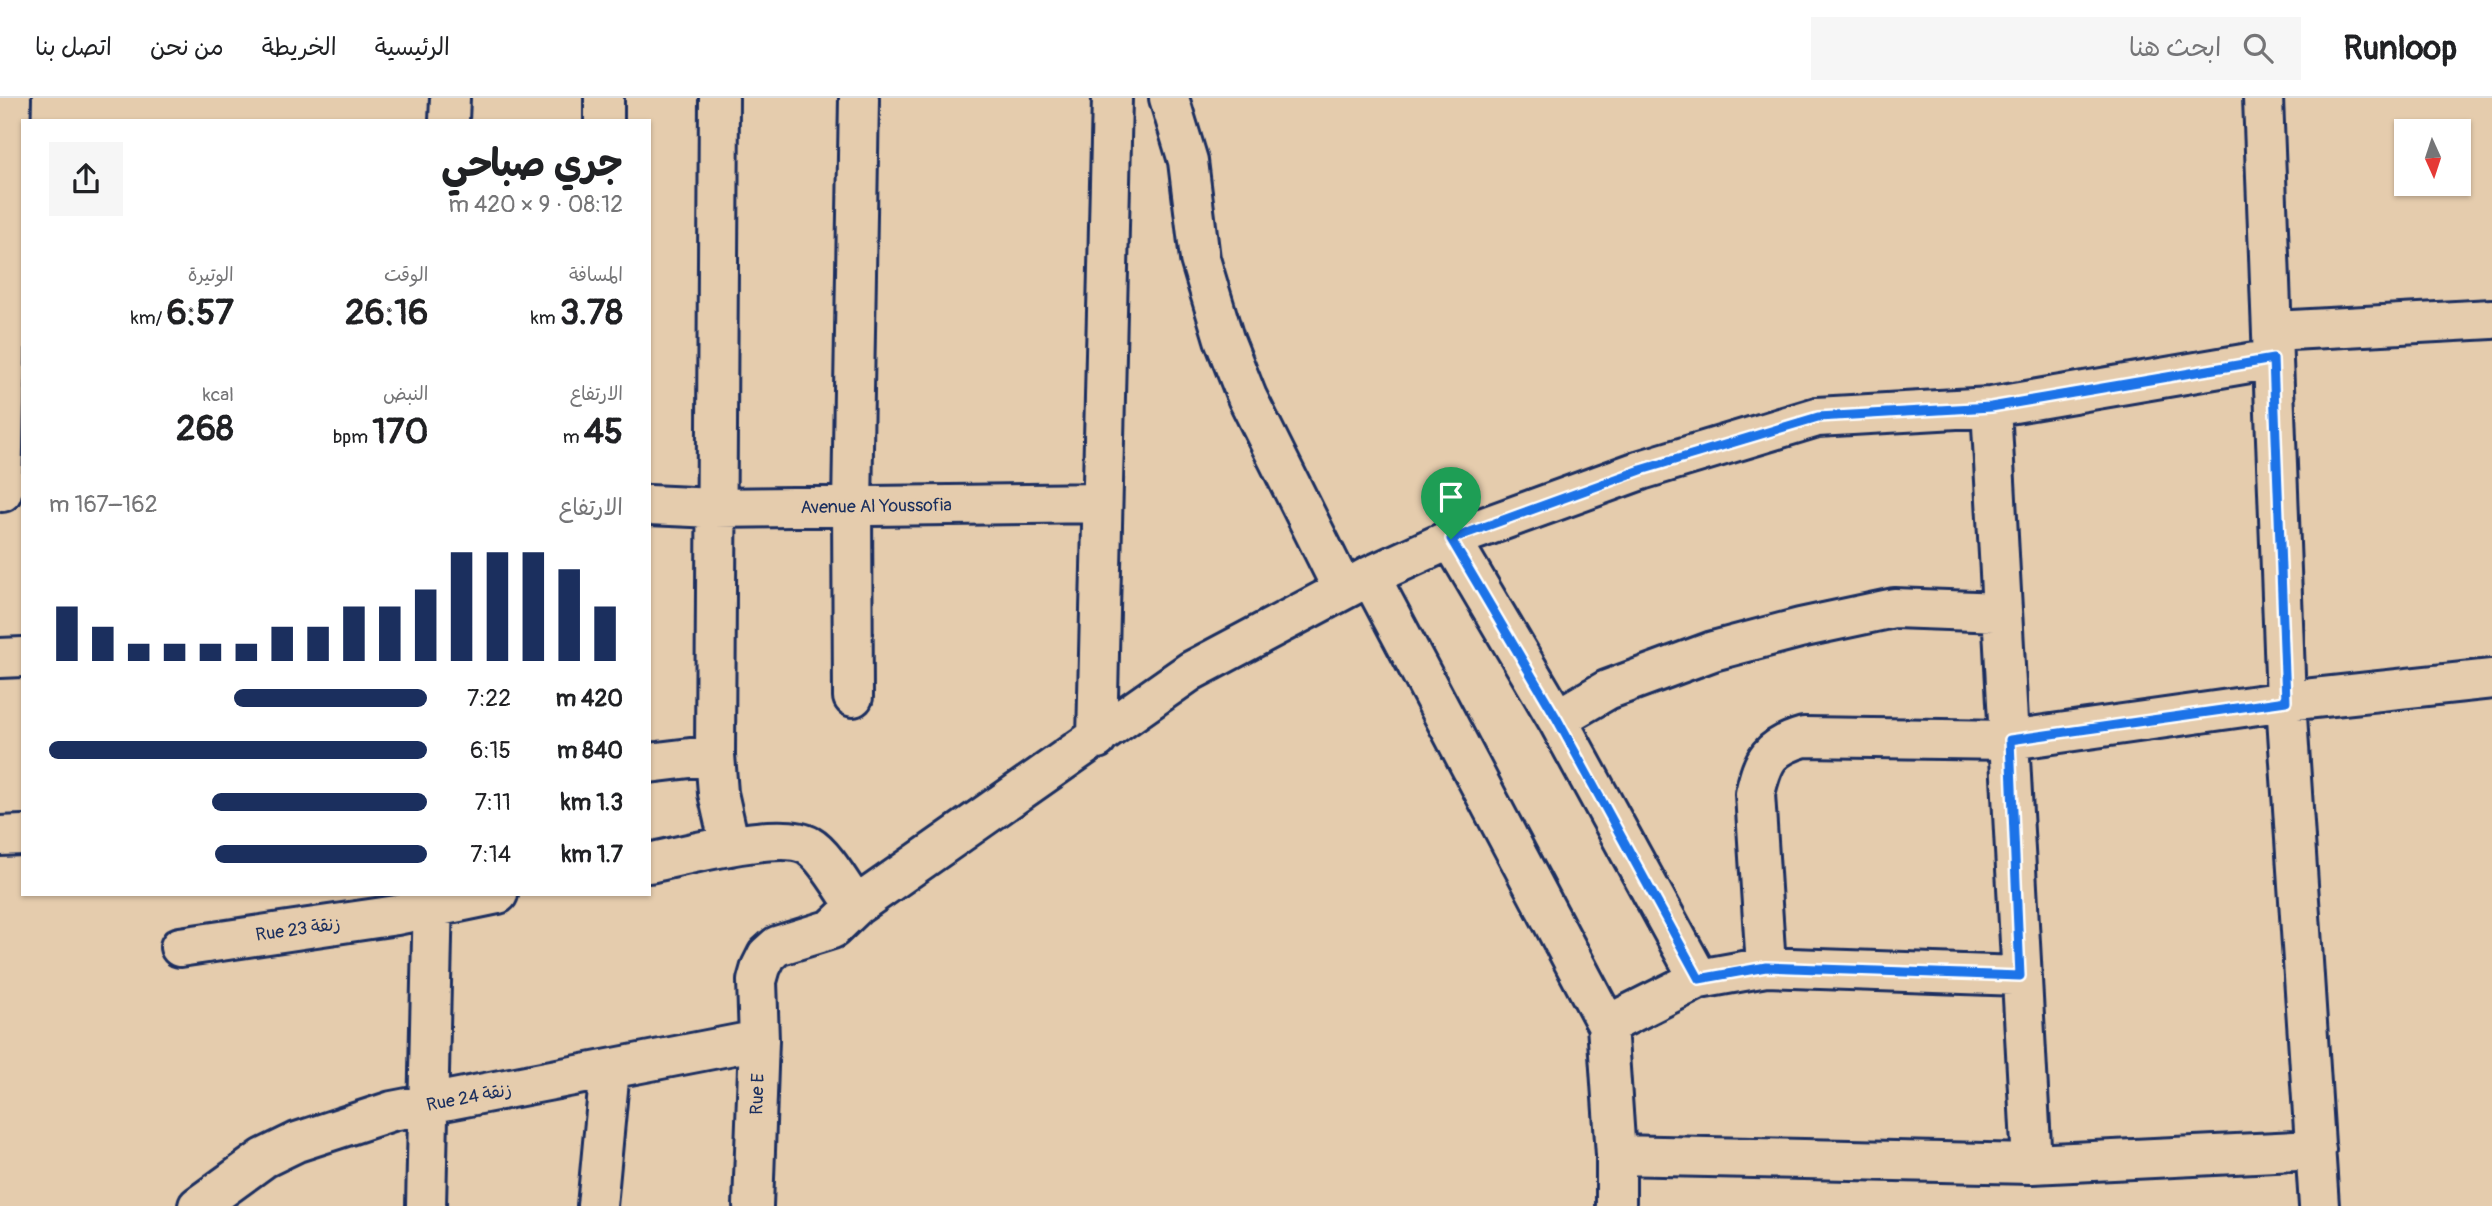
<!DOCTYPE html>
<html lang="ar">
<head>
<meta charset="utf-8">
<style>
	:root { --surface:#fff; --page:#f6f6f6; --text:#202124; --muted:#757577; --line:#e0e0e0; --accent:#1b2f5e }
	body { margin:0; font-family:Pangolin,"Playpen Sans Arabic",sans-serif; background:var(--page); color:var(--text); direction:rtl; height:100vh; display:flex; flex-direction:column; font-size:26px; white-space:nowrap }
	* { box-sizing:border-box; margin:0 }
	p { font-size:23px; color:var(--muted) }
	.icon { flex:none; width:38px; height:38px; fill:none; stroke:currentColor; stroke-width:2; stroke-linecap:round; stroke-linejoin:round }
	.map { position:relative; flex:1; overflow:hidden; direction:ltr }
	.sheet { position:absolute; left:21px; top:21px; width:630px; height:777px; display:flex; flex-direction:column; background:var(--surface); border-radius:0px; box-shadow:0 2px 5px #0004; direction:rtl }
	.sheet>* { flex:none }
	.needle { width:46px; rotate:177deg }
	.controls { position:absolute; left:2394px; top:21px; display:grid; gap:14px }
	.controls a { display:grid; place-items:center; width:77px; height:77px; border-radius:0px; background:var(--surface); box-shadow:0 2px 5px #0004; font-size:35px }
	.pin { position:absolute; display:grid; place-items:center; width:60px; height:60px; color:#fff; margin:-72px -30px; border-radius:50% 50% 50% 0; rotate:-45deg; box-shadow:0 0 7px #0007 }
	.pin .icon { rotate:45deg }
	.round { display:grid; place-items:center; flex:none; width:74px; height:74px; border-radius:0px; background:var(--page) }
	.head { display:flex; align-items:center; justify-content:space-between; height:119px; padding:0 28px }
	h1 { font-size:38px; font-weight:700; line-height:52px }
	.metrics { display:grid; grid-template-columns:repeat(3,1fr); gap:10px; height:119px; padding:7px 28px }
	.metrics div { display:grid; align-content:center }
	.metrics b { font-size:35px; font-weight:700 }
	.metrics small { font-size:19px; font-weight:400 }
	.metrics p { font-size:19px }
	.chart { height:196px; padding:14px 28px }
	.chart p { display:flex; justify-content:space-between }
	.chart svg { width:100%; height:126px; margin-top:7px; stroke:var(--accent); stroke-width:6 }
	ul { padding:0 28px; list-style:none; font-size:23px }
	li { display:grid; grid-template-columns:112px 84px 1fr; align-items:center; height:52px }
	li i { height:18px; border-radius:9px; background:var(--accent) }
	header { display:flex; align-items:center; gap:42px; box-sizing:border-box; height:98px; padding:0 35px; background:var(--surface); border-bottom:2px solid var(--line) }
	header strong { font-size:33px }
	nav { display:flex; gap:38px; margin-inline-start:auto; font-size:24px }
	.search { width:490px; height:63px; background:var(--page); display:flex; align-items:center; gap:18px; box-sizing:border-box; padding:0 24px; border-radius:0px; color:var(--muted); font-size:26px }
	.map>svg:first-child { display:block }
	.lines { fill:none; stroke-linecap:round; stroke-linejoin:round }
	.minor-casing { stroke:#1b2f5e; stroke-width:44 }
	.minor { stroke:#e5ccad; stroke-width:38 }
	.route-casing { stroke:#fff; stroke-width:14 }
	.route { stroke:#1a73e8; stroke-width:9 }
	.labels { text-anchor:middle; stroke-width:7; stroke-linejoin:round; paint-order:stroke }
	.street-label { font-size:18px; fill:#1b2f5e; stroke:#e5ccad }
</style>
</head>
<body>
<header>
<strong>Runloop</strong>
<div class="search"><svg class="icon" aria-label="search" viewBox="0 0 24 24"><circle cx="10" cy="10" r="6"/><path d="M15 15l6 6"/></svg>ابحث هنا</div>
<nav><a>الرئيسية</a><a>الخريطة</a><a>من نحن</a><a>اتصل بنا</a></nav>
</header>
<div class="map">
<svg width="2492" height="1108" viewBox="0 0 2492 1108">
	<rect width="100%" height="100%" fill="#e5ccad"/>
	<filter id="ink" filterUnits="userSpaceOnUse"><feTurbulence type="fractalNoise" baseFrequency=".0143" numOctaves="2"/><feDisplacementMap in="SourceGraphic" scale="14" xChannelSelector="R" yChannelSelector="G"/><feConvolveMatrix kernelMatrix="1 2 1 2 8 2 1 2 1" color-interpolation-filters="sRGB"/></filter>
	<g filter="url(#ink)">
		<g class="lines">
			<g class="minor-casing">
				<path id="minor" d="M 604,0 L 604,23
					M 719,0 L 715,657 L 718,695 L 730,748
					M 1169,0 L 1188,63 L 1200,161 L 1224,241 L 1247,299 L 1343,492
					M 2263,0 L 2286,603 L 2319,1108
					M 449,23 L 450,0
					M 2272,233 L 2492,221
					M 1991,309 L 2032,1066
					M 2,394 L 11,0
					M 649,407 L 714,410 L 1102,405
					M 1451,441 L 1557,621 L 1699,881
					M 1370,478 L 1607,927 L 1616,1057 L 2032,1066 L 2316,1052
					M 0,560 L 23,559
					M 853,599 L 852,409 L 859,0
					M 1557,621 L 1607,592 L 1713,553 L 1800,530 L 1894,510 L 2001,514
					M 1097,641 L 1112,0
					M 649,665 L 715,657
					M 0,738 L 23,737
					M 649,765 C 682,758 782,731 809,748 C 825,757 844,792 856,808
					M 180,849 L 397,817 L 498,796
					M 1766,869 L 1755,696 C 1763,661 1769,649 1804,639 L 2010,642 L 2286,603 L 2492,581
					M 1607,927 L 1699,881 L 1766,869 L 2020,878
					M 198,1108 L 264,1060 L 297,1044 L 392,1013 L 759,942
					M 426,1108 L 433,796
					M 597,1108 L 610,971
					M 753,1108 L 759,942 L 757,883 L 761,869 L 767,857 L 777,848 L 832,831 L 856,808 L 1191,573 L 1370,478 L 1451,441 L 1641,372 L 1817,319 L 1991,309 L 2273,261
					M 1616,1108 L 1616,1057"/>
			</g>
			<use href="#minor" class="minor"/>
		</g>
	</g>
	<g class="lines" filter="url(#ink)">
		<g class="route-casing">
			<path id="route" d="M 2273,261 L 2286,603 L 2010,642 L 2020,878 L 1766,869 L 1699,881 L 1557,621 L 1451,441 L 1641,372 L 1818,319 L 1991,309 Z"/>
		</g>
		<use href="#route" class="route"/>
	</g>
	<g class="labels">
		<g class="street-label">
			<text transform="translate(876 408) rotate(-1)" y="6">Avenue Al Youssofia</text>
			<text transform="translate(298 831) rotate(-8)" y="6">Rue 23 زنقة</text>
			<text transform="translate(757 996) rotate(-88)" y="6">Rue E</text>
			<text transform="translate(469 999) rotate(-11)" y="6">Rue 24 زنقة</text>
		</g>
	</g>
</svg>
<div class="controls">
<a><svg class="needle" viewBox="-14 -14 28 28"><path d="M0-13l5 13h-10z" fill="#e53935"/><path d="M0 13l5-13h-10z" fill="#757577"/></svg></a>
</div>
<div class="pin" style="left:1451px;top:441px;background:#1e9e55"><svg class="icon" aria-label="arrive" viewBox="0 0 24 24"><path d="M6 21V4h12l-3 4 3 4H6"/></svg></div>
<section class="sheet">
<div class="head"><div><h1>جري صباحي</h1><p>08:12 · 9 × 420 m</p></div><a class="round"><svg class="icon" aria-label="share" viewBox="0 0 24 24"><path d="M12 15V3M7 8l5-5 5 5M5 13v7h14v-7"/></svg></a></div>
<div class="metrics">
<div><p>المسافة</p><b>3.78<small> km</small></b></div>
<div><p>الوقت</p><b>26:16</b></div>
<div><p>الوتيرة</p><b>6:57<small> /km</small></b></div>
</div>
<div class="metrics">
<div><p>الارتفاع</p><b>45<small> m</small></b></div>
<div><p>النبض</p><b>170<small> bpm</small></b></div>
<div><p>kcal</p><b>268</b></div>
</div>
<div class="chart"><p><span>الارتفاع</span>162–167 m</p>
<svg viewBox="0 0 160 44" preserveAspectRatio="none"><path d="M5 44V25M15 44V32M25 44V38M35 44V38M45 44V38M55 44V38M65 44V32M75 44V32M85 44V25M95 44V25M105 44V19M115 44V6M125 44V6M135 44V6M145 44V12M155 44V25"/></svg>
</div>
<ul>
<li><b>420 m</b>7:22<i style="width:51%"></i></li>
<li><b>840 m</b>6:15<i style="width:100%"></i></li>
<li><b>1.3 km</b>7:11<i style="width:57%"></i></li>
<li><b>1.7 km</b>7:14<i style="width:56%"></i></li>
</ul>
</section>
</div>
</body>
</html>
